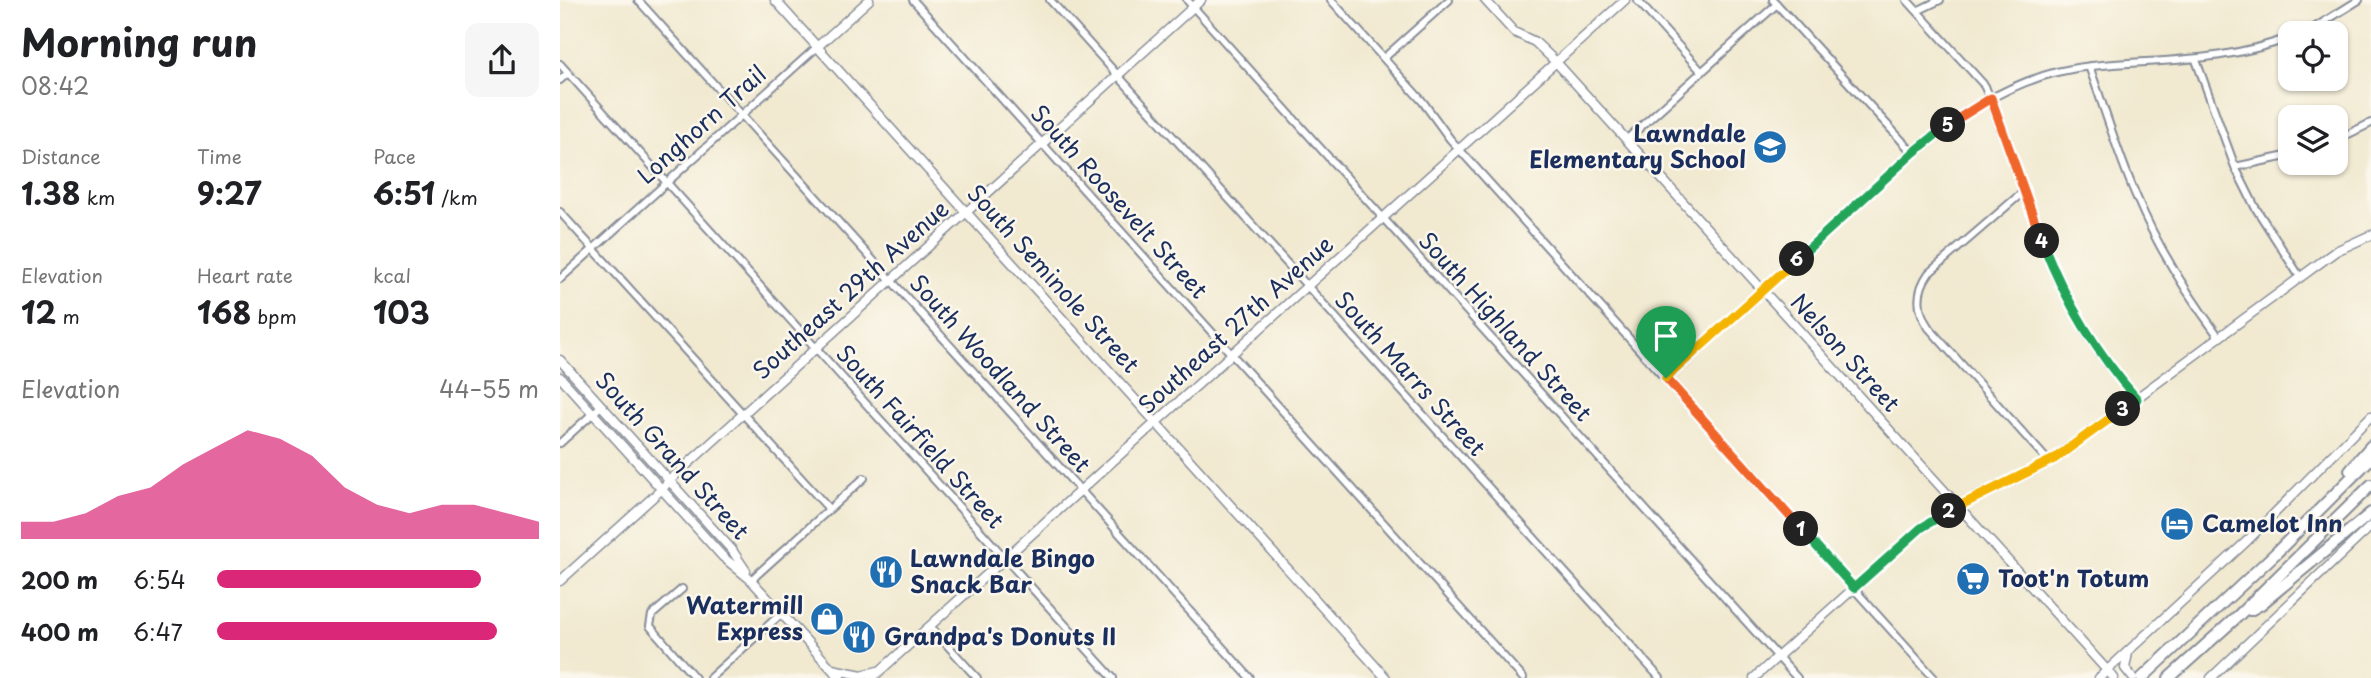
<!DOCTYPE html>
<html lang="en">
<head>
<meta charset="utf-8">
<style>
	:root { --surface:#fff; --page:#f6f6f6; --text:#202124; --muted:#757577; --accent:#db2777 }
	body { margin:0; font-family:"Playpen Sans",sans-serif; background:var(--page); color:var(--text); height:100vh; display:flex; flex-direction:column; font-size:26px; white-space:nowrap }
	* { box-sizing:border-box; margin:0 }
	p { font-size:23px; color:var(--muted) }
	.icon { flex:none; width:38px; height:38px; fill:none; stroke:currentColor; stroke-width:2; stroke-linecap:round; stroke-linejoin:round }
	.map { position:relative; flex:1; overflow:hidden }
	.drawer { display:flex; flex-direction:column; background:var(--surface); width:560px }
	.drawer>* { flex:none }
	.fabs { position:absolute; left:1718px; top:21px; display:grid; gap:14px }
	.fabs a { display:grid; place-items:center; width:70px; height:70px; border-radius:14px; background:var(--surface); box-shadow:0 2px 5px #0004; font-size:35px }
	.pin { position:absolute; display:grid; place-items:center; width:60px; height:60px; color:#fff; margin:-72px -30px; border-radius:50% 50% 50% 0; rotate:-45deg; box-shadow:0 0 7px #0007 }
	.pin .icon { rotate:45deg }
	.km { position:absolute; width:35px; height:35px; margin:-18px; border-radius:50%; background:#222; color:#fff; font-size:19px; line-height:35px; text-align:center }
	.round { display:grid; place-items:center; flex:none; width:74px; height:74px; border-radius:14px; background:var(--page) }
	.summary { display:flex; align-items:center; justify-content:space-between; height:119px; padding:0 21px }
	h1 { font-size:38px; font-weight:700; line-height:52px }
	.stats { display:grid; grid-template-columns:repeat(3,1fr); gap:10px; height:119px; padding:7px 21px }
	.stats div { display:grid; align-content:center }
	.stats b { font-size:30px; font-weight:700 }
	.stats small { font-size:19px; font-weight:400 }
	.stats p { font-size:19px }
	.chart { height:196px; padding:14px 21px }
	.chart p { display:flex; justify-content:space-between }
	.chart svg { width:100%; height:126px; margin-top:7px; fill:var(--accent); opacity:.7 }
	ul { padding:0 21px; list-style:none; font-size:23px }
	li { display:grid; grid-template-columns:112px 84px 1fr; align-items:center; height:52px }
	li i { height:18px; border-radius:9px; background:var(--accent) }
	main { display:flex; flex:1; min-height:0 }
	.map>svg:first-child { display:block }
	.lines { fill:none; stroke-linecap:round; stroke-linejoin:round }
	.street-casing { stroke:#868c97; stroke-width:10 }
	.secondary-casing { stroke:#868c97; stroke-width:11 }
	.highway-casing { stroke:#868c97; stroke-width:14 }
	.street { stroke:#fff; stroke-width:6 }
	.secondary { stroke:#fff; stroke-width:8 }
	.highway { stroke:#fff; stroke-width:10 }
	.split-1-casing { stroke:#fff; stroke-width:14 }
	.split-2-casing { stroke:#fff; stroke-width:14 }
	.split-3-casing { stroke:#fff; stroke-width:14 }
	.split-4-casing { stroke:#fff; stroke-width:14 }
	.split-5-casing { stroke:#fff; stroke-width:14 }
	.split-6-casing { stroke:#fff; stroke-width:14 }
	.split-7-casing { stroke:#fff; stroke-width:14 }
	.split-1 { stroke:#f0652b; stroke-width:9 }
	.split-2 { stroke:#22a559; stroke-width:9 }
	.split-3 { stroke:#f5b400; stroke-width:9 }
	.split-4 { stroke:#22a559; stroke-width:9 }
	.split-5 { stroke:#f0652b; stroke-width:9 }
	.split-6 { stroke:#22a559; stroke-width:9 }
	.split-7 { stroke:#f5b400; stroke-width:9 }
	.labels { text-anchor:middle; stroke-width:5; stroke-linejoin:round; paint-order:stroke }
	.street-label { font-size:23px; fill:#1b2f5e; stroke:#fbf7ec }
	.poi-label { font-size:23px; font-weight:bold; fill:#1b2f5e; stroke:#fbf7ec; text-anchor:start }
</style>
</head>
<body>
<main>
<section class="drawer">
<div class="summary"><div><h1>Morning run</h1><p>08:42</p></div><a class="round"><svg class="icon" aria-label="share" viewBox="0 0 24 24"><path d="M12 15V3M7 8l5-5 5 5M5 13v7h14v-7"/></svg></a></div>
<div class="stats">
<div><p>Distance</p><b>1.38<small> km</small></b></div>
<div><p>Time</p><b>9:27</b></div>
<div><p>Pace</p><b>6:51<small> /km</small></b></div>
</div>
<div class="stats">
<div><p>Elevation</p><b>12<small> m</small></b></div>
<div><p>Heart rate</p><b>168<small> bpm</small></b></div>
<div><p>kcal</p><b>103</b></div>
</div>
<div class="chart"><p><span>Elevation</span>44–55 m</p>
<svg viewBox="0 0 160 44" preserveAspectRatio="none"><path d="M0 44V38L10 38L20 35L30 29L40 26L50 18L60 12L70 6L80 9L90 15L100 26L110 32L120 35L130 32L140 32L150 35L160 38V44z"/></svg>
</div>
<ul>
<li><b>200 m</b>6:54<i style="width:82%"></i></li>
<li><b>400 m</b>6:47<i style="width:87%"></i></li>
</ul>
</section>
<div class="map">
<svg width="1811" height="678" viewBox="0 0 1811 678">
	<rect width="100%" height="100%" fill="#fbf7ec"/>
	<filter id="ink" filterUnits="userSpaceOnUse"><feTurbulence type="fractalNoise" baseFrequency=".0143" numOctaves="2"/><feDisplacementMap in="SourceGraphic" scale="14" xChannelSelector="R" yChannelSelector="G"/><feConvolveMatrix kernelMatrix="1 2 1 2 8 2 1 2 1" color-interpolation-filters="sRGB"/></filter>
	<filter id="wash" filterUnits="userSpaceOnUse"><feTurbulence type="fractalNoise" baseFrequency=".00686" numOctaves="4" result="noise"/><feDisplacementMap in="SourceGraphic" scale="28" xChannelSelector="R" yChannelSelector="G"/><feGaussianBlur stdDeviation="1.57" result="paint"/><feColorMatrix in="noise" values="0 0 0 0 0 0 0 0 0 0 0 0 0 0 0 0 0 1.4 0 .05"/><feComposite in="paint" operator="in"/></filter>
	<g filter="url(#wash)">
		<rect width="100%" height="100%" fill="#f1e9d0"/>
	</g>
	<g filter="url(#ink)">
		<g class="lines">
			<g class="street-casing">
				<path id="street" d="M 78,0 L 690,678
					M 353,0 L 963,678
					M 490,0 L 1100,678
					M 627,0 L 1237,678
					M 771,0 L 863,102 L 890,139 L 1374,678
					M 1077,0 L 1142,72
					M 1213,0 L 1353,153
					M 1347,0 L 1425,86 L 1497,279 L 1529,337 L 1548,365 L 1577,399
					M 1357,11 L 1380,0
					M 1740,33 L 1754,28 L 1799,0
					M 824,58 L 889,0
					M 1636,60 L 1675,167 L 1695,207 L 1740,277
					M 0,64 L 553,678
					M 1529,66 C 1545,110 1558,155 1577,198 C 1598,248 1627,294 1659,337
					M 0,80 L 8,73
					M 1066,140 L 1217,4
					M 1776,140 L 1811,123
					M 1675,167 L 1731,155
					M 1463,192 L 1369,273 C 1356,291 1356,309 1369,328 L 1489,462
					M 0,212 L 269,509
					M 0,279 L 257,47
					M 1106,378 L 1353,153 C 1402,111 1465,72 1532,66 C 1602,59 1663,63 1731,37
					M 0,443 L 41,406
					M 191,580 L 304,478
					M 122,589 L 92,615 L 90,626 L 135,678
					M 370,626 L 417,678
					M 150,678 L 222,613"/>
			</g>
			<g class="secondary-casing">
				<path id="secondary" d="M 215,0 L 826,678
					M 925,0 L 954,32 L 975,42 L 996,62 L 1554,678
					M 257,47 L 309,0
					M 0,360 L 172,550 L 186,571
					M 0,377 L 163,557 L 191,580 L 280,678
					M 0,581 L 102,489 L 109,481 L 641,0
					M 1568,653 L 1565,668 L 1573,678
					M 272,669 L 302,675 L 318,671
					M 312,678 L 1065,0
					M 1194,678 L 1361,528 L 1397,506 L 1470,472 L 1494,459 L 1776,251 L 1811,235
					M 1539,678 L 1687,541 L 1811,416
					M 1651,678 L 1811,526"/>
			</g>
			<g class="highway-casing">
				<path id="highway" d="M 1790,470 L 1811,446
					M 1690,610 L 1701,604 L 1811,513
					M 1582,678 L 1717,552 L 1811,458
					M 1609,678 L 1678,616 L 1811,485"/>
			</g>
			<use href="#street" class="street"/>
			<use href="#secondary" class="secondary"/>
			<use href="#highway" class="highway"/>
		</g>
	</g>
	<g class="lines" filter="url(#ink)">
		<g class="split-1-casing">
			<path id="split-1" d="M 1106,378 L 1241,529"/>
		</g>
		<g class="split-2-casing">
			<path id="split-2" d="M 1241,529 L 1294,588 L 1361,528 L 1389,511"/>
		</g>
		<g class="split-3-casing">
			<path id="split-3" d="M 1389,511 L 1494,459 L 1563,409"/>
		</g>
		<g class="split-4-casing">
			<path id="split-4" d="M 1482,241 C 1505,301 1535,351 1577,399 L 1563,409"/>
		</g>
		<g class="split-5-casing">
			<path id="split-5" d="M 1388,125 L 1431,98 L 1482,241"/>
		</g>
		<g class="split-6-casing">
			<path id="split-6" d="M 1237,259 L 1353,153 L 1388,125"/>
		</g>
		<g class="split-7-casing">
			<path id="split-7" d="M 1106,378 L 1237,259"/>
		</g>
		<use href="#split-1" class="split-1"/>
		<use href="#split-2" class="split-2"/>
		<use href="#split-3" class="split-3"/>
		<use href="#split-4" class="split-4"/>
		<use href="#split-5" class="split-5"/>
		<use href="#split-6" class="split-6"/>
		<use href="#split-7" class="split-7"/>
	</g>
	<defs>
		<g id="school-disc" transform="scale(1.75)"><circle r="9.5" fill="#1f6fb2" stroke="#fbf7ec"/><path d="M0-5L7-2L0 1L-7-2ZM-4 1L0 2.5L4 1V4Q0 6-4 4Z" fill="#fff"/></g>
		<g id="hotel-disc" transform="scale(1.75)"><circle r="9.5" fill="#1f6fb2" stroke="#fbf7ec"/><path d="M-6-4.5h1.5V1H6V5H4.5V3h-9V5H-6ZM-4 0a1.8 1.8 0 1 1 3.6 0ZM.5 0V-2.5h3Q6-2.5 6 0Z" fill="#fff"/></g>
		<g id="restaurant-disc" transform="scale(1.75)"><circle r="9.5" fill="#1f6fb2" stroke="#fbf7ec"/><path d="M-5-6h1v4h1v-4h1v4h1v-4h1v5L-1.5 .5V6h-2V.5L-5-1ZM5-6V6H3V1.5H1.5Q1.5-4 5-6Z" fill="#fff"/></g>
		<g id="supermarket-disc" transform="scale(1.75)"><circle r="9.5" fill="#1f6fb2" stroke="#fbf7ec"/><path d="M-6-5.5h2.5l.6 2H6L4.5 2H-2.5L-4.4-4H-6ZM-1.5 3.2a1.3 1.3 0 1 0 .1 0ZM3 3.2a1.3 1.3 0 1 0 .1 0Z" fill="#fff"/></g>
		<g id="shop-disc" transform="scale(1.75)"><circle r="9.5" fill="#1f6fb2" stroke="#fbf7ec"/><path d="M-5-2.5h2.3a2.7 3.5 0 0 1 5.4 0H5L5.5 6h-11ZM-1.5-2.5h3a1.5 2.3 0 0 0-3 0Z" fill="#fff"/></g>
	</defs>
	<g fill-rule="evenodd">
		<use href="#school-disc" x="1210" y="147"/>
		<use href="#hotel-disc" x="1617" y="524"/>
		<use href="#restaurant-disc" x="326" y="572"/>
		<use href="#supermarket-disc" x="1413" y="579"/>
		<use href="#shop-disc" x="267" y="619"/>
		<use href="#restaurant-disc" x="299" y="637"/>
	</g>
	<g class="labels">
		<g class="street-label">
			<text transform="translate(142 125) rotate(-42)" y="8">Longhorn Trail</text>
			<text transform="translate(559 202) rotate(48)" y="8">South Roosevelt Street</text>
			<text transform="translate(493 279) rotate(48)" y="8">South Seminole Street</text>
			<text transform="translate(291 290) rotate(-42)" y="8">Southeast 29th Avenue</text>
			<text transform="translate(676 325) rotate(-42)" y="8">Southeast 27th Avenue</text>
			<text transform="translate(945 327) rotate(48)" y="8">South Highland Street</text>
			<text transform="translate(1285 353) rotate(48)" y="8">Nelson Street</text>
			<text transform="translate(440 374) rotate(48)" y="8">South Woodland Street</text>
			<text transform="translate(850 374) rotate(48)" y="8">South Marrs Street</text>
			<text transform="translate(360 437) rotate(48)" y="8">South Fairfield Street</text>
			<text transform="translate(112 456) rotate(48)" y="8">South Grand Street</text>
		</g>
		<g class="poi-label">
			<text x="1186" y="142" text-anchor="end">Lawndale<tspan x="1186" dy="26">Elementary School</tspan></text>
			<text x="1642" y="532">Camelot Inn</text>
			<text x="350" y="567">Lawndale Bingo<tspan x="350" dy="26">Snack Bar</tspan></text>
			<text x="1438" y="587">Toot'n Totum</text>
			<text x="243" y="614" text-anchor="end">Watermill<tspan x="243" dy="26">Express</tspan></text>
			<text x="324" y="645">Grandpa's Donuts II</text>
		</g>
	</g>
</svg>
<div class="fabs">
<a><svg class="icon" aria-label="locate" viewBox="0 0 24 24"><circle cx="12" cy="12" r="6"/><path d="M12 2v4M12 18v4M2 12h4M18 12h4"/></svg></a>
<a><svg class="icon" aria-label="layers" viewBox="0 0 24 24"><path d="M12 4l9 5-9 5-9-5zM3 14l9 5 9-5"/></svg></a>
</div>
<div class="pin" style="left:1106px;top:378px;background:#1e9e55"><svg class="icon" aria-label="arrive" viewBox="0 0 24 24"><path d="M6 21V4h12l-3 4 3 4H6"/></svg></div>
<b class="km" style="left:1241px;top:529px">1</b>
<b class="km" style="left:1389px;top:511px">2</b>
<b class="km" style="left:1563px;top:409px">3</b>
<b class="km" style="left:1482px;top:241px">4</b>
<b class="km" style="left:1388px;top:125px">5</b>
<b class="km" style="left:1237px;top:259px">6</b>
</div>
</main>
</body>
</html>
